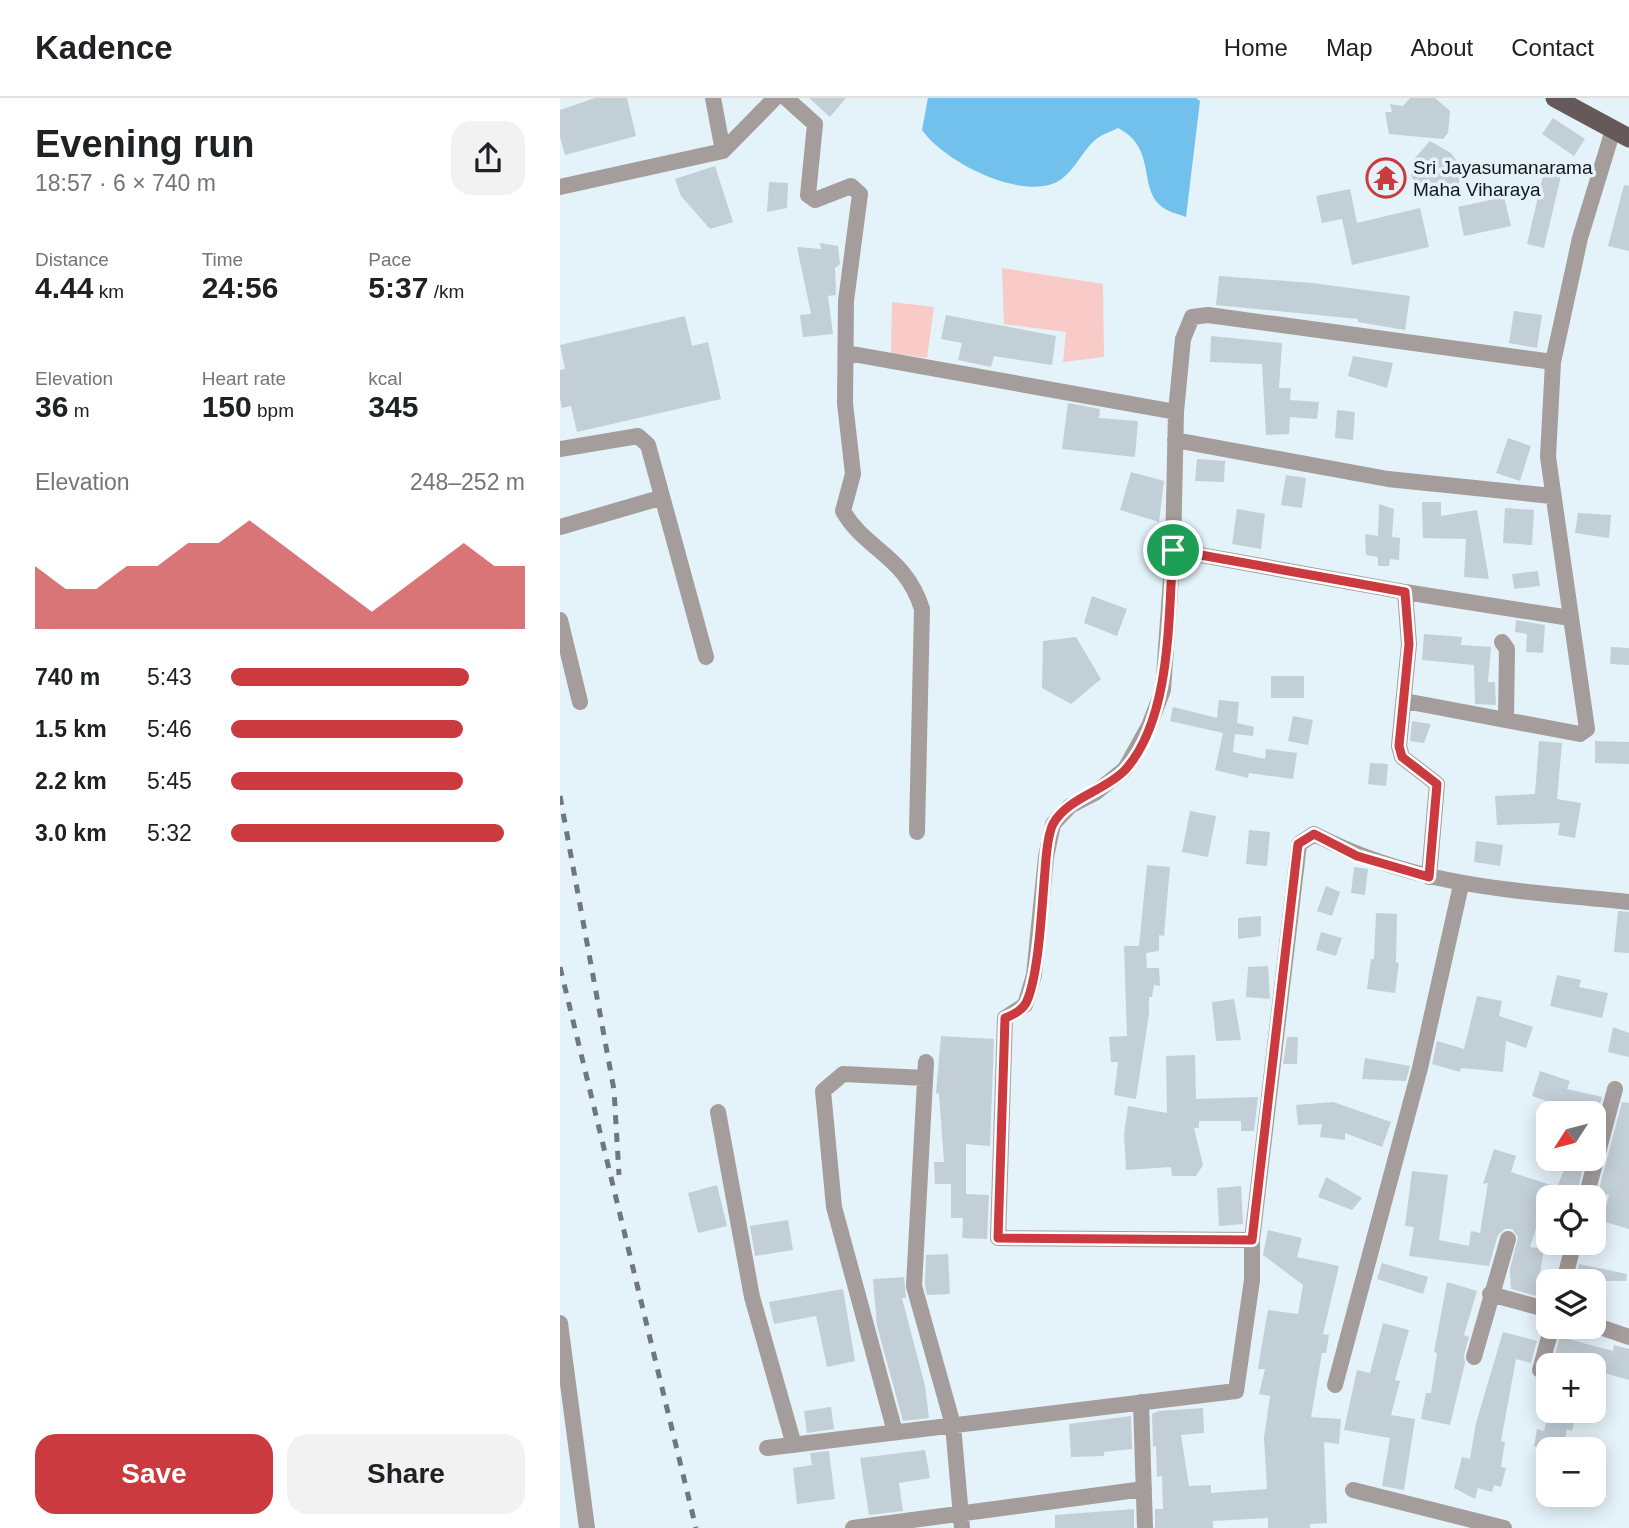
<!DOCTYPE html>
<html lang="en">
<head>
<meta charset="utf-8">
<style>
	:root { --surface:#fff; --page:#f2f2f2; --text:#202124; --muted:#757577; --line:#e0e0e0; --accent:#ca3a3e }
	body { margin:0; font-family:Arial,sans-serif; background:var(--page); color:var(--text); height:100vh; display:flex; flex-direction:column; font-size:26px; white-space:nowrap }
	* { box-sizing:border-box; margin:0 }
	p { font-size:23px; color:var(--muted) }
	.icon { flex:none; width:38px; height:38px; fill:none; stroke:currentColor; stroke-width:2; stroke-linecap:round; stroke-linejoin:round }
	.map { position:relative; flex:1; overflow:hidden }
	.details { display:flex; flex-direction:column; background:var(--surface); width:560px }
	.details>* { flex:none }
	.needle { width:46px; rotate:234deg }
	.buttons { position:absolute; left:976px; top:1003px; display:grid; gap:14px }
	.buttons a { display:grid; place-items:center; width:70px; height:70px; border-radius:14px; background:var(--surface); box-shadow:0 4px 18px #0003; font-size:35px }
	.pin { position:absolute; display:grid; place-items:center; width:60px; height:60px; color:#fff; margin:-30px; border:4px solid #fff; border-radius:50%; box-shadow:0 2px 7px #0007 }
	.round { display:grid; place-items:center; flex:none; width:74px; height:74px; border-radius:21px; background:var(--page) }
	.summary { display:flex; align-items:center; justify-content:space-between; height:119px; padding:0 35px }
	h1 { font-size:38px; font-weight:600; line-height:52px }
	.stats { display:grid; grid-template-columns:repeat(3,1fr); gap:10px; height:119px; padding:7px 35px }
	.stats div { display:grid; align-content:center }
	.stats b { font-size:30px; font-weight:600 }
	.stats small { font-size:19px; font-weight:400 }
	.stats p { font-size:19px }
	.chart { height:196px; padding:14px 35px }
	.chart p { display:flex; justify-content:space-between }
	.chart svg { width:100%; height:126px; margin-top:7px; fill:var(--accent); opacity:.7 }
	.cta { display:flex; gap:14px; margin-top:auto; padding:14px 35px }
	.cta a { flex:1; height:80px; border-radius:21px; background:var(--accent); color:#fff; font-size:28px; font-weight:600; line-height:80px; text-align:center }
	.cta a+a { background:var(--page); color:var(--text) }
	ul { padding:0 35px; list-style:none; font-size:23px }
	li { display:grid; grid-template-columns:112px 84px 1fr; align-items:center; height:52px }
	li i { height:18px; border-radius:9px; background:var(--accent) }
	header { display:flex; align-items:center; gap:42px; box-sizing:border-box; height:98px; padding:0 35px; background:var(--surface); border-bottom:2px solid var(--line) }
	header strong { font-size:33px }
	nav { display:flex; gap:38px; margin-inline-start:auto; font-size:24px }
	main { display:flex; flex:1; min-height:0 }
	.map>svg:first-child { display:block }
	.green { fill:#f9cbc8 }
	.water { fill:#72c1ec }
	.building { fill:#c3cfd7 }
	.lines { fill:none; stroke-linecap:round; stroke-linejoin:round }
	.minor { stroke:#a49d9c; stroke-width:16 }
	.primary { stroke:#655a59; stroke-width:19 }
	.rail { stroke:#6f777c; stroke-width:5; stroke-dasharray:9 9; stroke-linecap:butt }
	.route-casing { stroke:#fff; stroke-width:14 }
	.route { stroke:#ca3a3e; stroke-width:9 }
	.labels { text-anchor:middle; stroke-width:7; stroke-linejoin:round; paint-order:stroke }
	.poi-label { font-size:19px; fill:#14181b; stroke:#e4f2f9; text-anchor:start }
</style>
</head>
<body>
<header>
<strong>Kadence</strong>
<nav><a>Home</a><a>Map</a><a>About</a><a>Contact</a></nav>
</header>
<main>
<section class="details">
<div class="summary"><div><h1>Evening run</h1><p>18:57 · 6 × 740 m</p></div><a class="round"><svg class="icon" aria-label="share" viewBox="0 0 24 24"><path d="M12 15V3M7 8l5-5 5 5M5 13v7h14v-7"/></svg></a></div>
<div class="stats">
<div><p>Distance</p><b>4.44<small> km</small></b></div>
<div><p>Time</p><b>24:56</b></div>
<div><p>Pace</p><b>5:37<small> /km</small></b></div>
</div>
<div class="stats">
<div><p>Elevation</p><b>36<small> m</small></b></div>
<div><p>Heart rate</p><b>150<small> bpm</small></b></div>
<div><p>kcal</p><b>345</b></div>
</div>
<div class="chart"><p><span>Elevation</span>248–252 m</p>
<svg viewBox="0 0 160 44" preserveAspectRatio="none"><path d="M0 44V22L10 30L20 30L30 22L40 22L50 14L60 14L70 6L80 14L90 22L100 30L110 38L120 30L130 22L140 14L150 22L160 22V44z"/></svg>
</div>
<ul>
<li><b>740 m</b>5:43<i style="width:81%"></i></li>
<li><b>1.5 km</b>5:46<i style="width:79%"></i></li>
<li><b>2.2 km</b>5:45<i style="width:79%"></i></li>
<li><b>3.0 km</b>5:32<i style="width:93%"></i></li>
</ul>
<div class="cta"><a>Save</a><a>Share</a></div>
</section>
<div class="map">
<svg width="1069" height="1430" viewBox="0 0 1069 1430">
	<rect width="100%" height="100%" fill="#e4f2f9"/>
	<path class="green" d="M 442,170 L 543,186 L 544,259 L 503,264 L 506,234 L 444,226 Z
		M 332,204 L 374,209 L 367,260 L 331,255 Z"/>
	<path class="water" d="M 368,0 L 636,0 L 640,3 L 626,119 C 619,116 607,114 601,108 C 578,89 597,50 558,30 C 550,34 540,37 534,43 C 520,56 511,80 492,86 C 454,99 384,63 362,32 Z"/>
	<path class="building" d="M 35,0 L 67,0 L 76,38 L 5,57 L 0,39 L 0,12 Z
		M 249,0 L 286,0 L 270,19 Z
		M 850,0 L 875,0 L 890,13 L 888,35 L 883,41 L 829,36 L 825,14 L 832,14 L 830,6 L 843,8 Z
		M 993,20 L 1025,41 L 1014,58 L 982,36 Z
		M 870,43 L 891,55 L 901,69 L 899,85 L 892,96 L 880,100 L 863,100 L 851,77 L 854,61 Z
		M 155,68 L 173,124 L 150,131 L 121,98 L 115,81 Z
		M 984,73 L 1001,78 L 984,150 L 967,146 Z
		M 209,84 L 228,85 L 227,110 L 207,114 Z
		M 1064,87 L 1069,88 L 1069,153 L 1048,148 Z
		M 790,91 L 797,125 L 860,110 L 869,149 L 792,167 L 782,121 L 762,125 L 756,98 Z
		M 944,99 L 951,128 L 904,138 L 898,109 Z
		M 260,145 L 278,148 L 280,166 L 275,170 L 276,197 L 268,198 L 273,236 L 243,239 L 240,217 L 251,216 L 237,149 L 261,151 Z
		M 659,178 L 752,185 L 850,198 L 845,232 L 798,224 L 798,221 L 656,207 Z
		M 954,213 L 982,217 L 977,250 L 949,245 Z
		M 386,217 L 496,238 L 492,267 L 434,258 L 431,269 L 398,262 L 402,245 L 381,241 Z
		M 125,218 L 132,248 L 148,244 L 161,301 L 17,334 L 11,308 L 2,310 L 0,301 L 0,272 L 5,271 L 0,247 Z
		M 651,238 L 722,245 L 719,290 L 731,290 L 730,302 L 759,304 L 757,321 L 730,319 L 729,336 L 706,337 L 702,266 L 650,264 Z
		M 793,258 L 833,265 L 827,290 L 788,278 Z
		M 508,305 L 540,311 L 539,320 L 578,323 L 575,359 L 502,351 Z
		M 777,312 L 795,314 L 793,342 L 775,340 Z
		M 948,340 L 971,348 L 960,383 L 936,375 Z
		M 637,361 L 665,363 L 664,384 L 635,383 Z
		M 571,374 L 604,383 L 599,424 L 560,412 Z
		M 726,377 L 746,380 L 742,410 L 721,407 Z
		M 862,404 L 881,404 L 881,418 L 917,412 L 929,481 L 904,479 L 906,441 L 863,440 Z
		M 819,406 L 834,411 L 832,439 L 840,440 L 839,462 L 830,461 L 829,468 L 818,468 L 818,459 L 806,457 L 805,436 L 818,438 Z
		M 945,410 L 974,412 L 972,447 L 943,445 Z
		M 677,411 L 705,416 L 701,451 L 672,446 Z
		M 1018,415 L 1051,417 L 1049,440 L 1015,435 Z
		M 978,473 L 980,488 L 954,491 L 952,476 Z
		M 532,498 L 567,511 L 557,538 L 524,525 Z
		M 956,522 L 985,527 L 983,555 L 966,554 L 967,536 L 955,534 Z
		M 864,536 L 902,539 L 901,547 L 931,549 L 928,584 L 935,584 L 936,607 L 915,606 L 914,567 L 862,562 Z
		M 516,539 L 541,581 L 511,606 L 482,590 L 483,543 Z
		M 1051,549 L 1069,550 L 1069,567 L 1050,566 Z
		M 711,578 L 744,578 L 744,600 L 711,600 Z
		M 659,602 L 679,604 L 677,625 L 694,629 L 693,638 L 675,636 L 673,654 L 705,661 L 706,651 L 737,655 L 733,681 L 689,675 L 688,680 L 655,672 L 663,635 L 610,623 L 613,609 L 657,620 Z
		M 733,618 L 753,622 L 748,647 L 728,643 Z
		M 852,623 L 871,626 L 864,645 L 850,643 Z
		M 979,643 L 1002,645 L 997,701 L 1021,705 L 1015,740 L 998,737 L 1000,725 L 937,727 L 935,698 L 975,696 Z
		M 1035,643 L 1069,644 L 1069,666 L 1035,665 Z
		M 810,665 L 828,666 L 826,688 L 808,686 Z
		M 630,713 L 656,718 L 648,759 L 622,754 Z
		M 689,732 L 710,734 L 707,768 L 686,766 Z
		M 916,743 L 943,747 L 940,768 L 914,764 Z
		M 587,767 L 610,769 L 604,838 L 599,837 L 599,853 L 586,855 L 587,870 L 599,870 L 600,888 L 594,887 L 592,899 L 589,899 L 589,916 L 576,1001 L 554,997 L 558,964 L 551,964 L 549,939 L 567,938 L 564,848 L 579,848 Z
		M 794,769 L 808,771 L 805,797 L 791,795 Z
		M 766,788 L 780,794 L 772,818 L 757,813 Z
		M 1058,813 L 1069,814 L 1069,855 L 1054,854 Z
		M 816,815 L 837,816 L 836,864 L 839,865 L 835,895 L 807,891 L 811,861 L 814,861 Z
		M 701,818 L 701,838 L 678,841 L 678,820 Z
		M 761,834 L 782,840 L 776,858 L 756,852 Z
		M 708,868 L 710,901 L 686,899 L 688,869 Z
		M 997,877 L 1021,882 L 1019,889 L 1048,895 L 1042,920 L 990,908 Z
		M 917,898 L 942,903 L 939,918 L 973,929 L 966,950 L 946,943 L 943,974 L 901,970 L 900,974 L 872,966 L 877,943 L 904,951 Z
		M 674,901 L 681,942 L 656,943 L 652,904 Z
		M 1053,929 L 1069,935 L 1069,959 L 1048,954 Z
		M 381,938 L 434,941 L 430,1048 L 406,1046 L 406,1096 L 429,1097 L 427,1141 L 402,1140 L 403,1120 L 391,1120 L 391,1086 L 375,1086 L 374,1064 L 384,1064 L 379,996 L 376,995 Z
		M 727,939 L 738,939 L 737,966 L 723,966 Z
		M 635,957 L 636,1001 L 698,999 L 694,1033 L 681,1033 L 681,1023 L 639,1023 L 639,1030 L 634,1030 L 643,1067 L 636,1078 L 612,1078 L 611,1069 L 566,1072 L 564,1036 L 568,1008 L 607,1015 L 606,958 Z
		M 805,960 L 850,968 L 846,983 L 802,981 Z
		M 980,973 L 1010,983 L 1007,991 L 1042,999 L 1036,1020 L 1034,1015 L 1009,1015 L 1010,1011 L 972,998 Z
		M 773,1004 L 831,1024 L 822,1049 L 785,1035 L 785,1042 L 760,1039 L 762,1026 L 738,1027 L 736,1007 Z
		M 1062,1004 L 1069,1005 L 1069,1131 L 1042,1123 L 1049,1097 L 1038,1095 Z
		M 934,1051 L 956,1058 L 951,1074 L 997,1089 L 1009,1060 L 1025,1060 L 1016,1099 L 986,1099 L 970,1149 L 984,1151 L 980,1175 L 988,1177 L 980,1199 L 951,1191 L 950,1171 L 958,1139 L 952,1131 L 945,1131 L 938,1137 L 929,1168 L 849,1158 L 854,1129 L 845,1128 L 852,1073 L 888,1077 L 879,1142 L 909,1148 L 911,1133 L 920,1135 L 928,1085 L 923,1086 Z
		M 766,1079 L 802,1100 L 792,1112 L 758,1099 Z
		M 157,1087 L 167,1128 L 138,1135 L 128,1095 Z
		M 681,1088 L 683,1126 L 659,1128 L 657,1090 Z
		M 228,1122 L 233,1152 L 195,1158 L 190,1128 Z
		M 708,1132 L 742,1140 L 737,1159 L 779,1168 L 763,1236 L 769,1237 L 766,1255 L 762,1255 L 751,1319 L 781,1321 L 779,1346 L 764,1344 L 767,1425 L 750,1426 L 750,1430 L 708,1430 L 708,1420 L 653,1423 L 653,1430 L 595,1430 L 595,1411 L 603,1411 L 602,1378 L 597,1379 L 596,1348 L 593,1349 L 592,1316 L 599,1313 L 643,1310 L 644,1335 L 621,1337 L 629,1388 L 651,1387 L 651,1395 L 707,1391 L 704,1340 L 710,1298 L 699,1296 L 705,1271 L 698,1271 L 702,1246 L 708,1212 L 738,1216 L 743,1187 L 703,1157 Z
		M 388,1156 L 390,1196 L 367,1197 L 365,1187 L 366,1157 Z
		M 822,1165 L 868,1179 L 863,1196 L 817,1181 Z
		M 1019,1166 L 1067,1176 L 1066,1183 L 1015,1183 Z
		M 344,1179 L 346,1200 L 342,1200 L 365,1288 L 369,1320 L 343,1323 L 317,1228 L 313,1181 Z
		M 887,1184 L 917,1193 L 904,1237 L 909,1239 L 904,1257 L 905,1265 L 890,1327 L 861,1321 L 866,1295 L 871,1295 L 877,1255 L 874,1254 Z
		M 283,1191 L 295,1263 L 267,1269 L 256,1218 L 214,1226 L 209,1204 Z
		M 823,1225 L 849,1232 L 835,1282 L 840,1283 L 831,1317 L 855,1321 L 844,1392 L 822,1388 L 830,1340 L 784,1332 L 797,1272 L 810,1275 Z
		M 943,1234 L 977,1243 L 971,1265 L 956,1261 L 941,1343 L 945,1344 L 941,1369 L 946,1370 L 941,1389 L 934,1387 L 932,1394 L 918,1390 L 915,1401 L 894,1390 L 902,1359 L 910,1361 L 916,1325 Z
		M 1000,1239 L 1053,1253 L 1054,1247 L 1069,1251 L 1069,1282 L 1037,1273 L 1038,1267 L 992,1267 Z
		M 271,1309 L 274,1331 L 247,1335 L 244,1313 Z
		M 989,1312 L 1017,1312 L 1012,1333 L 1007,1331 L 1003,1351 L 981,1351 L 974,1348 L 977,1331 L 984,1333 Z
		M 571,1318 L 572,1351 L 544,1354 L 544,1358 L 511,1359 L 509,1326 Z
		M 365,1352 L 370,1380 L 339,1385 L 343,1413 L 309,1417 L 300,1360 Z
		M 269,1353 L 275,1401 L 237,1406 L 233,1370 L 252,1367 L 250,1355 Z
		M 574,1411 L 574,1430 L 495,1430 L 495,1417 Z"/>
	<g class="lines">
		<path class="minor" d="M 226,0 L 255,26 L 248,97 L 255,102 L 291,88 L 300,96 L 286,203 L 285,305 L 293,376 L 283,413 C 306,453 345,457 362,511 L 357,734
			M 163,53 L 215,0
			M 0,89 L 163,53 L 153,0
			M 287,255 L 616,314 L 623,241 L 632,219 L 648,217 L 993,264
			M 616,314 L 613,452 L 603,592 L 589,628 L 565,671 L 535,695 L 510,708 L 493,726 L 486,759 L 474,877 L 465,907 L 445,920 L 438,1140 L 692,1142
			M 615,342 L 828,381 L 992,398
			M 0,351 L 78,338 L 88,347 L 146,559
			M 0,429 L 100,400
			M 613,452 L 845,494 L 849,546 L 839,648 L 842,659 L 877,686 L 869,779
			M 845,494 L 1010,520
			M 0,522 L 20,604
			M 942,544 L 947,551 L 946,620
			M 845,603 L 1020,636 L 1027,631 L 988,359 L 993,264 L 1020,140 L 1053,32
			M 366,964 L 354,1188 L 393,1327 L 402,1430
			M 158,1014 L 192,1199 L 234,1347
			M 1026,1099 L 1055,991
			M 1004,1183 L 1014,1144
			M 930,1196 L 989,1212
			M 0,1225 L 27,1430
			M 1034,1227 L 1069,1239
			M 914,1259 L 948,1141
			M 980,1272 L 992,1228
			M 775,1287 L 860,970 L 901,787
			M 581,1304 L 585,1430
			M 335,1334 L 274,1109 L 263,993 L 283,976 L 365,980
			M 207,1350 L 676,1293 L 692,1182 L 692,1142 L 739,746 L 754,736 C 859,790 955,792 1069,804
			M 793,1392 L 944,1430
			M 293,1430 L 584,1391"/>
		<path class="primary" d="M 995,0 L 1069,40"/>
		<path class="rail" d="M 0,698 L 54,992 L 59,1077
			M 0,869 L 136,1430"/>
	</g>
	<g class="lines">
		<g class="route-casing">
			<path id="route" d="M 613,452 L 845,494 L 849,546 L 839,648 L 842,659 L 877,686 L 869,779 L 797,758 L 754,736 L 738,746 L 692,1142 L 438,1140 L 445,920 C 453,917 462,912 466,905 C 479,879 482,805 485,773 C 486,760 487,738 493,726 C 507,700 545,693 565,672 C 612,620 608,518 613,452 Z"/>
		</g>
		<use href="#route" class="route"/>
	</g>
	<defs>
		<g id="temple-ring" transform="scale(2.0125)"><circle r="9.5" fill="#e4f2f9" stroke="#ca3a3e" stroke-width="1.5"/><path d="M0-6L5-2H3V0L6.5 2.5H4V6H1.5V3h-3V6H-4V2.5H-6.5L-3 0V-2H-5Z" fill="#ca3a3e"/></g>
	</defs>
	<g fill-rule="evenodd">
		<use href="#temple-ring" x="826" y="80"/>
	</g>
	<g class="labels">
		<g class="poi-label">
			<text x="853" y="76">Sri Jayasumanarama<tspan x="853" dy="22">Maha Viharaya</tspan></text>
		</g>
	</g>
</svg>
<div class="buttons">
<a><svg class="needle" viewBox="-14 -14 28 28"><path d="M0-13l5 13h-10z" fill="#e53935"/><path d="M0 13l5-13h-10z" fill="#757577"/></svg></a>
<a><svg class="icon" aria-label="locate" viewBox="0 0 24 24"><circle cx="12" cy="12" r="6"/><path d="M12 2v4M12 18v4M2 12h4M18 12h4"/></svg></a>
<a><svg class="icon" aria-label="layers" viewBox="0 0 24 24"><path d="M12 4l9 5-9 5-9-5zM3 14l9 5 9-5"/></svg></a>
<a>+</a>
<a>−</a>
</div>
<div class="pin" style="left:613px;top:452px;background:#1e9e55"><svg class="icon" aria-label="arrive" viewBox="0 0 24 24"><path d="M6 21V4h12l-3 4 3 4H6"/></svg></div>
</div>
</main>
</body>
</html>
